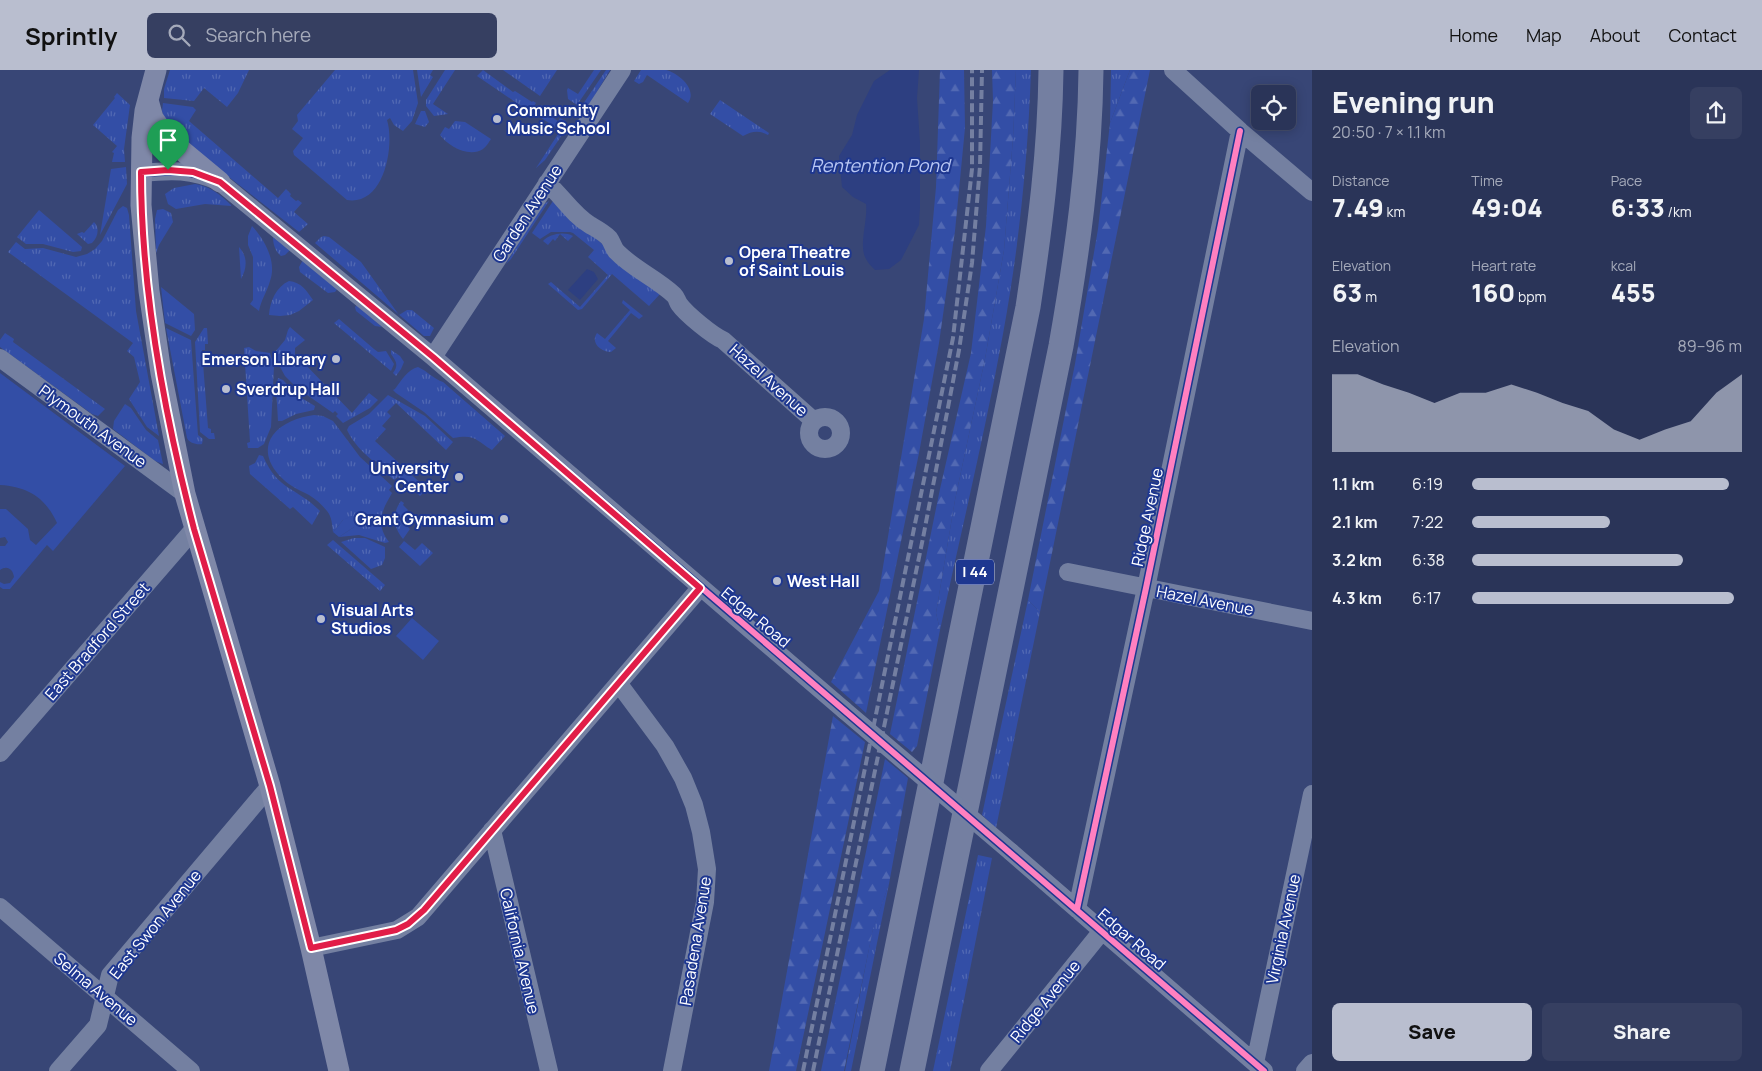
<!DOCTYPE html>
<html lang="en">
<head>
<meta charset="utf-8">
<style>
	:root { --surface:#2a3458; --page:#363f61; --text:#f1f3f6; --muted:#a5aaba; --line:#464f6e; --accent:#b9becf }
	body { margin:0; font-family:Manrope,sans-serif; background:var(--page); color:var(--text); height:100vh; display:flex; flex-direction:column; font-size:19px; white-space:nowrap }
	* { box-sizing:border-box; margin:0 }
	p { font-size:16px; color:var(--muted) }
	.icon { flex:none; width:28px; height:28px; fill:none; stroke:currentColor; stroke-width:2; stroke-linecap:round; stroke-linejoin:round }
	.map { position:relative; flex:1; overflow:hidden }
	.details { display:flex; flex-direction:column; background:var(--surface); width:450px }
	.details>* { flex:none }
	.buttons { position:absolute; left:1251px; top:15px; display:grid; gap:10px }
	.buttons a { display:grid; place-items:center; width:45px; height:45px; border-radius:8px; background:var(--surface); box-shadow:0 2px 12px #0003,0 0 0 1px var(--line); font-size:25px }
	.pin { position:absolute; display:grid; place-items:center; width:42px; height:42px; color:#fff; margin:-51px -21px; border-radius:50% 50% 50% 0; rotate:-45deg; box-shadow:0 0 5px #0007 }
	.pin .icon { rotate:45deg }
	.round { display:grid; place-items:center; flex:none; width:52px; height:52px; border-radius:8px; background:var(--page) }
	.overview { display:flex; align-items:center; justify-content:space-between; height:85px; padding:0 20px }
	h1 { font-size:28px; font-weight:800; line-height:38px }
	.stats { display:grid; grid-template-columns:repeat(3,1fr); gap:8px; height:85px; padding:5px 20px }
	.stats div { display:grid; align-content:center }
	.stats b { font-size:25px; font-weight:800 }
	.stats small { font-size:14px; font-weight:400 }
	.stats p { font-size:14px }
	.chart { height:140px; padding:10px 20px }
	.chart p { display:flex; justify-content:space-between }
	.chart svg { width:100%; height:90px; margin-top:5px; fill:var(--accent); opacity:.7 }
	.cta { display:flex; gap:10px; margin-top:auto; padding:10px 20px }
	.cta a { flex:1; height:58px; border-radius:8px; background:var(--accent); color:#111; font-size:20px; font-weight:800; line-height:58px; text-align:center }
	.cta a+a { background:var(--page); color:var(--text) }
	ul { padding:0 20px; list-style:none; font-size:16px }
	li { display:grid; grid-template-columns:80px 60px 1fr; align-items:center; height:38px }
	li i { height:12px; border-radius:6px; background:var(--accent) }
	header { display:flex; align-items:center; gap:30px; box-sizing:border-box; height:70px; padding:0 25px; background:var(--accent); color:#111 }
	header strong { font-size:24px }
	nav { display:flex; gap:28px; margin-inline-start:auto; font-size:18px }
	.search { width:350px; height:45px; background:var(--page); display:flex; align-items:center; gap:12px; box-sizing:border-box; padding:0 18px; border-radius:8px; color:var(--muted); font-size:19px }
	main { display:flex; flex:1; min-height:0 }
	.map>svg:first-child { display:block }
	.grass { fill:url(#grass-tufts) }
	.forest { fill:url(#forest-firs) }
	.green { fill:#334ea6 }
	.water { fill:#2d3f81 }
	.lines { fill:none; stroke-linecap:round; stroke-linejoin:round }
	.minor { stroke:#7480a1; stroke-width:18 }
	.major { stroke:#7f88a8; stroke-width:21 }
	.highway { stroke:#747fa1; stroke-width:25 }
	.rail { stroke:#747fa1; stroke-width:4; stroke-dasharray:9 4; stroke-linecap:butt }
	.minor-bridge { stroke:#7480a1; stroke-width:18 }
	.cycleway-casing { stroke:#1e3790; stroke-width:9 }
	.cycleway { stroke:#ff80c0; stroke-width:6 }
	.route-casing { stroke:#fff; stroke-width:10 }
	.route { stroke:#e11d48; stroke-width:6 }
	.poi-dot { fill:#b9becf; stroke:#1e3790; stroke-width:2 }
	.labels { text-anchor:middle; stroke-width:4; stroke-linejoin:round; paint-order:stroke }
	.shield { fill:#1e3790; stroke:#bcc3de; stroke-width:1 }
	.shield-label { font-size:15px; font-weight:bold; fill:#fff }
	.poi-label { font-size:16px; font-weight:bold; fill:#fff; stroke:#1e3790; text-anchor:start }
	.street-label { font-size:16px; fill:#fff; stroke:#1e3790 }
	.water-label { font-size:18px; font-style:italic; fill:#bac8f4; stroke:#1e3790 }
</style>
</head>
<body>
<header>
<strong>Sprintly</strong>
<div class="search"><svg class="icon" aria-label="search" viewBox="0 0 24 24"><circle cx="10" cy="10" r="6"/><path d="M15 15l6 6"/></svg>Search here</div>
<nav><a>Home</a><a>Map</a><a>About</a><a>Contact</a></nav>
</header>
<main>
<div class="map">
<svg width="1312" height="1001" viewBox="0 0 1312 1001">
	<defs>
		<pattern id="grass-tufts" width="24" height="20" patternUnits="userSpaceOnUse" patternTransform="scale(1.25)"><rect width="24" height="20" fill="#334ea6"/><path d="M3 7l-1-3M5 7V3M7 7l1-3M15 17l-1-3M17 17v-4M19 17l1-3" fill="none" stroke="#5269b3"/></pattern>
		<pattern id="forest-firs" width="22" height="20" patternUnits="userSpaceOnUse" patternTransform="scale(1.25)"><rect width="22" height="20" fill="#334ea6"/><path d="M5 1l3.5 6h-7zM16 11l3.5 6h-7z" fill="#5269b3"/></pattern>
	</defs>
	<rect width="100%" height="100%" fill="#384676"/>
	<path class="grass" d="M 170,0 L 249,0 L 238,23 L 227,37 L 204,18 L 194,31 L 164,28 L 164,19 Z
		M 335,0 L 413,0 L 418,33 L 412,51 L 403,61 L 394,55 L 390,48 L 387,50 C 395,76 384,136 347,130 L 294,85 L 293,81 L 303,68 L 292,59 L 298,51 L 297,45 Z
		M 417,0 L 433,0 L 430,5 L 433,7 L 421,27 Z
		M 445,0 L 455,0 L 433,34 L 448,44 L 434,46 L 426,36 L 426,30 Z
		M 483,0 L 513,22 L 515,21 L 532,32 L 533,31 L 536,33 L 530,42 L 477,6 Z
		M 503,0 L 557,0 L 540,26 Z
		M 594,0 L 601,0 L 577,35 L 568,29 L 567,20 L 568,18 L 578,24 Z
		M 606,0 L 610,0 L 589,35 L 587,37 L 581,37 Z
		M 641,0 C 649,0 659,0 666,0 C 678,3 698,19 688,33 L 647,5 L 643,12 L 639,14 L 634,11 Z
		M 1016,0 L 1031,0 C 1028,88 1019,177 1003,264 C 985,363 961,462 940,560 L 936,543 L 955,430 L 985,289 L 1004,180 L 1013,68 Z
		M 1111,0 L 1130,0 L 1110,53 Z
		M 117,23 L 130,35 L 124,79 L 125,92 L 112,92 L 114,83 L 112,82 L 117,76 L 93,55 L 115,28 L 114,27 Z
		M 720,30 L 769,63 L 768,65 C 759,60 752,61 743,66 L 710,44 Z
		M 163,33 L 193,37 L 196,40 L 189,51 L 278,128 L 286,119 L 291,124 L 290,126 L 296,131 L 298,130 L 302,133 L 294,142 L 308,154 L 299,162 L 192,78 L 165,53 L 162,41 Z
		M 541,35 L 551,41 L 549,45 L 558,51 L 560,48 L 566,51 L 560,60 L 535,44 Z
		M 421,41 L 425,41 L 429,52 L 425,57 L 415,54 Z
		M 455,51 L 465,52 L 491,69 C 489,72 486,77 483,79 C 469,88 448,76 440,65 L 445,57 L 449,59 Z
		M 560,61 L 562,65 L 545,90 L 536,98 Z
		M 126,97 L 127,114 L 100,165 L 111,99 Z
		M 195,114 C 210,116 221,125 232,136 L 205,134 L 176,139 L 168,134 L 165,124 L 174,118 Z
		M 549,131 L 511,189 L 506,194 L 541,136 Z
		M 553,131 L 660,224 L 649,236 L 612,204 L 582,239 L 578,240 L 548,214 L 551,212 L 580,237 L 608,205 L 588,187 L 594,180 L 573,163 L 570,162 L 551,162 L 540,169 L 532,163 Z
		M 123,136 L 127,138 L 129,145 L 136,241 L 159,366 L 147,357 L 129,329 L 140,312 L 134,287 L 127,281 L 133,273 L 8,182 L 16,172 L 25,179 L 43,178 L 76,187 L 87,184 L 95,179 L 102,171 L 118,140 Z
		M 163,139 L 171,143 L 173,152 L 159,175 L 156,183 L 155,149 L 157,140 Z
		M 39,140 L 82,177 L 81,181 L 73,182 L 43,174 L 26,174 L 17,167 Z
		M 94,152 C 100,158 98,167 92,173 L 88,174 L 77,164 L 82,162 L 84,163 Z
		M 252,156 C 265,170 277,192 270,211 C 267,222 261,230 259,241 L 250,234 L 253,230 L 253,187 L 248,175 L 248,166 Z
		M 560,164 L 555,171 L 553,169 L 548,175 L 543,171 C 550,164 563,161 573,166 L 568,171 Z
		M 324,166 L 329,167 L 361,192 L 399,245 L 407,240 L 412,240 L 434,258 L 430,266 L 424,266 L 315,173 L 321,167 Z
		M 273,167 L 290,180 L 285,185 L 281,186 C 275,181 273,174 273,167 Z
		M 239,177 C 248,187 247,198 241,209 Z
		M 303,190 L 338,218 L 335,222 L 328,223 L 300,202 L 299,197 Z
		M 289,211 C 301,212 307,221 313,230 L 299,241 L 290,245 L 280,246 L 269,245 C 270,231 276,217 289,211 Z
		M 161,217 L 194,244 L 195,260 L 191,266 L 165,253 Z
		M 623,230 L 643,246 L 639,249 L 631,243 L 608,271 L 616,278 L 611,282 C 601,282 590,273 597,263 L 605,269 L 630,240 L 622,233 Z
		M 357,235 L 382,257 L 375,256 L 356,241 L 355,237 Z
		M 339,249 L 374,279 L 378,282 L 386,281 L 394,294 L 391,301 L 334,253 Z
		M 290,257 L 305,270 L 295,278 L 295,287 L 302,291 L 352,343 L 369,323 L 378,330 L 370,338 L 343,353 L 336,346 L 338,344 L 335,341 L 333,343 L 297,318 L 285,306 L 279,295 L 275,282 L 285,270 L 288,260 Z
		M 166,258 L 191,270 L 198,365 L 203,369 L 202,374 C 197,375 189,373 187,368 Z
		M 204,258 L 207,258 L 208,274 L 205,274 L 205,280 L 202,280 L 208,358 L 211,359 L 211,363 L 214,363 L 215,369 L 209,369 L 200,362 L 195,272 Z
		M 5,263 L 14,269 L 13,272 L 105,339 L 98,346 L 92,344 L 0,277 L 0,270 Z
		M 249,277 L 256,281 L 270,283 L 274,296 L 271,357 L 264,374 L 258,378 L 248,378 L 247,373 L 250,372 L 244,278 Z
		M 391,280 L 400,286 L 404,292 L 401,299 L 396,306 L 393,303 C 399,295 396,291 391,284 Z
		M 418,297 C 427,301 434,309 443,312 L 505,366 L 492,380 C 475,370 476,364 453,368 L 424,342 L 396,323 L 393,320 L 395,319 C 401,311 408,299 418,297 Z
		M 278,308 L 283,310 L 298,326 L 315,336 L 314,340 L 296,344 L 282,351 L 278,351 L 276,317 Z
		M 388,325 L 425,346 L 453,372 L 446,380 L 396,333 L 387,342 L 391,346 L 382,356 L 386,359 L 375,371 L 427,419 L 420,426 L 415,421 L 414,422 L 398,407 L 394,410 L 377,395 L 378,393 L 374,390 L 373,391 C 362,382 353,372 347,360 L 349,356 L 369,344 Z
		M 125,334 L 131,338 L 146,360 L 158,370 L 163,394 L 155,391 L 113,359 L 114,351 Z
		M 314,345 L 323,346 L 333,351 L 360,387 L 392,416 L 389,420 L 392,423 C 382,440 375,454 389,472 L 385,473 L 359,465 L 339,467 L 354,457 L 343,450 L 333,462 C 332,454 332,447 327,441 C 322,435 316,429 309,425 C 304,422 298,420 292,416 C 276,406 259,384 273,365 C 282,353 299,347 314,345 Z
		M 259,385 L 263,386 C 278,421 298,418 320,441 L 312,455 L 293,437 L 290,439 L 250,404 L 249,396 L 255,393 Z
		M 401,431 L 404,433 L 403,435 L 408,440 L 399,449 L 410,459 L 403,469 C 393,457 392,443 401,431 Z
		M 354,468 L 365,468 L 385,477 L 385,488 L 382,495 L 371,499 L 341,472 Z
		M 333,470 L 385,515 L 380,521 L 327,475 Z
		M 404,471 L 415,480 L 422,473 L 433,483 L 420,496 L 399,477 Z
		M 1028,530 L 1040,542 L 996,758 L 982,745 Z
		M 978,785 L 992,788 L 950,1001 L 933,1001 Z
		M 889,814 L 851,1001 L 845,1001 L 873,858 Z"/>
	<path class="forest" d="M 940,0 L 964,0 L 965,58 L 955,161 L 939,273 L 919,383 L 866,643 L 831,612 L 879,521 L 924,249 L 936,117 Z
		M 992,0 L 1016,0 L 1013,68 L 1004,180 L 985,289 L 955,430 L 936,543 L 940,560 L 917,676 L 912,682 L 890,664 L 940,419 L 971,283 L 986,156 L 993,31 Z
		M 1130,0 L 1150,0 L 1040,542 L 1028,530 L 1075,294 L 1098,159 L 1110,53 Z
		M 833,646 L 865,672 L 796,1001 L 769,1001 Z
		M 885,689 L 908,708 L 889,814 L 873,859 L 844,1001 L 821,1001 Z"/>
	<path class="green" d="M 0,303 L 125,396 L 53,481 L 47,475 L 10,519 L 3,519 L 0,517 L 0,512 L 4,514 L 10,513 L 14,507 C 13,499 7,495 0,500 L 0,476 L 5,476 L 8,472 L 5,467 L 0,468 L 0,439 L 6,439 L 28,459 L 30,470 L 36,475 L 57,453 C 45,427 28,417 0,415 Z
		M 352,446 L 357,451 L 354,457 L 339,467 L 333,462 L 343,450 Z
		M 412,548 L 439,571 L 423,590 L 396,566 Z"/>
	<path class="water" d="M 890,0 L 919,0 L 917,28 L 920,73 L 920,137 L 919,155 L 901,190 L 889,199 L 875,200 C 871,196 867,192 865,187 C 859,173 868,150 866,134 L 853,127 L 842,117 L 839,86 L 852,65 L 857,45 L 874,11 Z
		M 587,199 L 594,202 L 598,209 L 580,230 L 568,220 Z"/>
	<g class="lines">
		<path class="minor" d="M 1173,0 L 1240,61 L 1312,122
			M 141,103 C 171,100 192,99 220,112 L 433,287 L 844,640
			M 547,113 C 562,126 573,145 590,155 C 597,159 603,162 609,168 C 612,172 613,177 616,181 C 633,199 656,208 674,225 C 677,228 677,231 679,234 C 686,244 713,266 723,270 L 814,351
			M 433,287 L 622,0
			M 0,288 L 185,424
			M809 363a16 16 0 1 1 32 0a16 16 0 1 1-32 0Z
			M 1068,502 L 1312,551
			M 619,614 L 665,676 L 683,708 L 694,735 L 701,762 L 707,799 L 705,832 L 672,1001
			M 0,683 L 194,459
			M 492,760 L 549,1001
			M 1011,782 L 1264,1001
			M 0,837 L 191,1001
			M 1077,839 L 1146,518 L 1240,61
			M 311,878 L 397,860 L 418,847 L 700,518
			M 1255,993 L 1312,724
			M 58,1001 L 98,955 L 110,905 L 270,716
			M 989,1001 L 1102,861
			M 1305,1001 L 1312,993"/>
		<path class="major" d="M 156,0 L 145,41 L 142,68 L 141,135 L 149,221 L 161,303 L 185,424 L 270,716 L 311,878 L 339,1001
			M 148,30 L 153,48 L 167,68 L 220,112"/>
		<path class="highway" d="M 872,1001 L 1028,237 C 1040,158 1050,80 1051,0
			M 912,1001 L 1061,276 C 1077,185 1090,93 1091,0"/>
		<path class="rail" d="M 803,1001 L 953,268 L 972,99 L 972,0
			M 813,1001 L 923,468 L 959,280 L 972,193 L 980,96 L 982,0"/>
		<path class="minor-bridge" d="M 844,640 L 1011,782"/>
		<g class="cycleway-casing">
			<path id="cycleway" d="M 141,103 C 171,100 192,99 220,112 L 433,287 L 1264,1001
				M 1077,839 L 1146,518 L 1240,61"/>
		</g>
		<use href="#cycleway" class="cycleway"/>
	</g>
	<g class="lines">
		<g class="route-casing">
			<path id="route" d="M 168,100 L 193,102 L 220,112 L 433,287 L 700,518 L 424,840 L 408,854 L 396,860 L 311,878 L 270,716 L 194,459 C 165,347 141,218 141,102 Z"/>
		</g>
		<use href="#route" class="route"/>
	</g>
	<g class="poi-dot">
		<circle cx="497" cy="49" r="5"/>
		<circle cx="729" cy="191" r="5"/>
		<circle cx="336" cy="289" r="5"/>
		<circle cx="226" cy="319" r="5"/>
		<circle cx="459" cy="407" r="5"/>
		<circle cx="504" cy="449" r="5"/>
		<circle cx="777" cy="511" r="5"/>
		<circle cx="321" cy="549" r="5"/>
	</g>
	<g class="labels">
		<rect class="shield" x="956" y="489.5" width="38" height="25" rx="4"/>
		<g class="shield-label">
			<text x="975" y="507">I 44</text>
		</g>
		<g class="poi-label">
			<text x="507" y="46">Community<tspan x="507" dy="18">Music School</tspan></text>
			<text x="739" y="188">Opera Theatre<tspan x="739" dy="18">of Saint Louis</tspan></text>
			<text x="326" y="295" text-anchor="end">Emerson Library</text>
			<text x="236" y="325">Sverdrup Hall</text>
			<text x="449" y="404" text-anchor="end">University<tspan x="449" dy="18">Center</tspan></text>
			<text x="494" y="455" text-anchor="end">Grant Gymnasium</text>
			<text x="787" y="517">West Hall</text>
			<text x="331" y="546">Visual Arts<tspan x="331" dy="18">Studios</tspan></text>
		</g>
		<g class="street-label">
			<text transform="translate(527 143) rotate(-57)" y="6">Garden Avenue</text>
			<text transform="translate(769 310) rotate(42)" y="6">Hazel Avenue</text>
			<text transform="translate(93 356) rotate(36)" y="6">Plymouth Avenue</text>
			<text transform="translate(1147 447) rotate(-78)" y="6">Ridge Avenue</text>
			<text transform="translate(1205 530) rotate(11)" y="6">Hazel Avenue</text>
			<text transform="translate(756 547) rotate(40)" y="6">Edgar Road</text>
			<text transform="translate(97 571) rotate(-49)" y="6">East Bradford Street</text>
			<text transform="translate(155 854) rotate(-51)" y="6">East Swon Avenue</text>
			<text transform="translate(1283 859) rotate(-78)" y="6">Virginia Avenue</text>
			<text transform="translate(1132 869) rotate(41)" y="6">Edgar Road</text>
			<text transform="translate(695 871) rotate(-81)" y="6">Pasadena Avenue</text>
			<text transform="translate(520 881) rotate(77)" y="6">California Avenue</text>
			<text transform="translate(96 919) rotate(40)" y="6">Selma Avenue</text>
			<text transform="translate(1045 931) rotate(-51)" y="6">Ridge Avenue</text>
		</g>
		<g class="water-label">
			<text x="880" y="102">Rentention Pond</text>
		</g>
	</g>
</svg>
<div class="buttons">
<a><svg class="icon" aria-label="locate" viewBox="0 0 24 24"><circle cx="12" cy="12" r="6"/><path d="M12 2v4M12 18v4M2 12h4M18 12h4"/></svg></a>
</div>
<div class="pin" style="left:168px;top:100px;background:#1e9e55"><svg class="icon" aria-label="arrive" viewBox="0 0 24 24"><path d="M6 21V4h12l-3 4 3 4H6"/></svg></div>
</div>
<section class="details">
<div class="overview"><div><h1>Evening run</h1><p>20:50 · 7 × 1.1 km</p></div><a class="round"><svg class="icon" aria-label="share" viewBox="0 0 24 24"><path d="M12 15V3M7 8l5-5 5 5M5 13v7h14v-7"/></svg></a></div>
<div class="stats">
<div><p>Distance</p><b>7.49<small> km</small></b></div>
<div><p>Time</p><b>49:04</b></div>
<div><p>Pace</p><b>6:33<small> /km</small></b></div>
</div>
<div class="stats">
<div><p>Elevation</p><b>63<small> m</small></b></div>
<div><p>Heart rate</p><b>160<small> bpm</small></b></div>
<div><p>kcal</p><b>455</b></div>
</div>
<div class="chart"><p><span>Elevation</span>89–96 m</p>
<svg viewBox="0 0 160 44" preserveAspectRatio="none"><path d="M0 44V6L10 6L20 11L30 15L40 20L50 15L60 15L70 11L80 15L90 20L100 24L110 33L120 38L130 33L140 29L150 15L160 6V44z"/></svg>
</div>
<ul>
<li><b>1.1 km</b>6:19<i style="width:95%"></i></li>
<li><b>2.1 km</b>7:22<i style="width:51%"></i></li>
<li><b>3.2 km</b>6:38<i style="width:78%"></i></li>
<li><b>4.3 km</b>6:17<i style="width:97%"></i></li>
</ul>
<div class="cta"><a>Save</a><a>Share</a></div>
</section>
</main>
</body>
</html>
